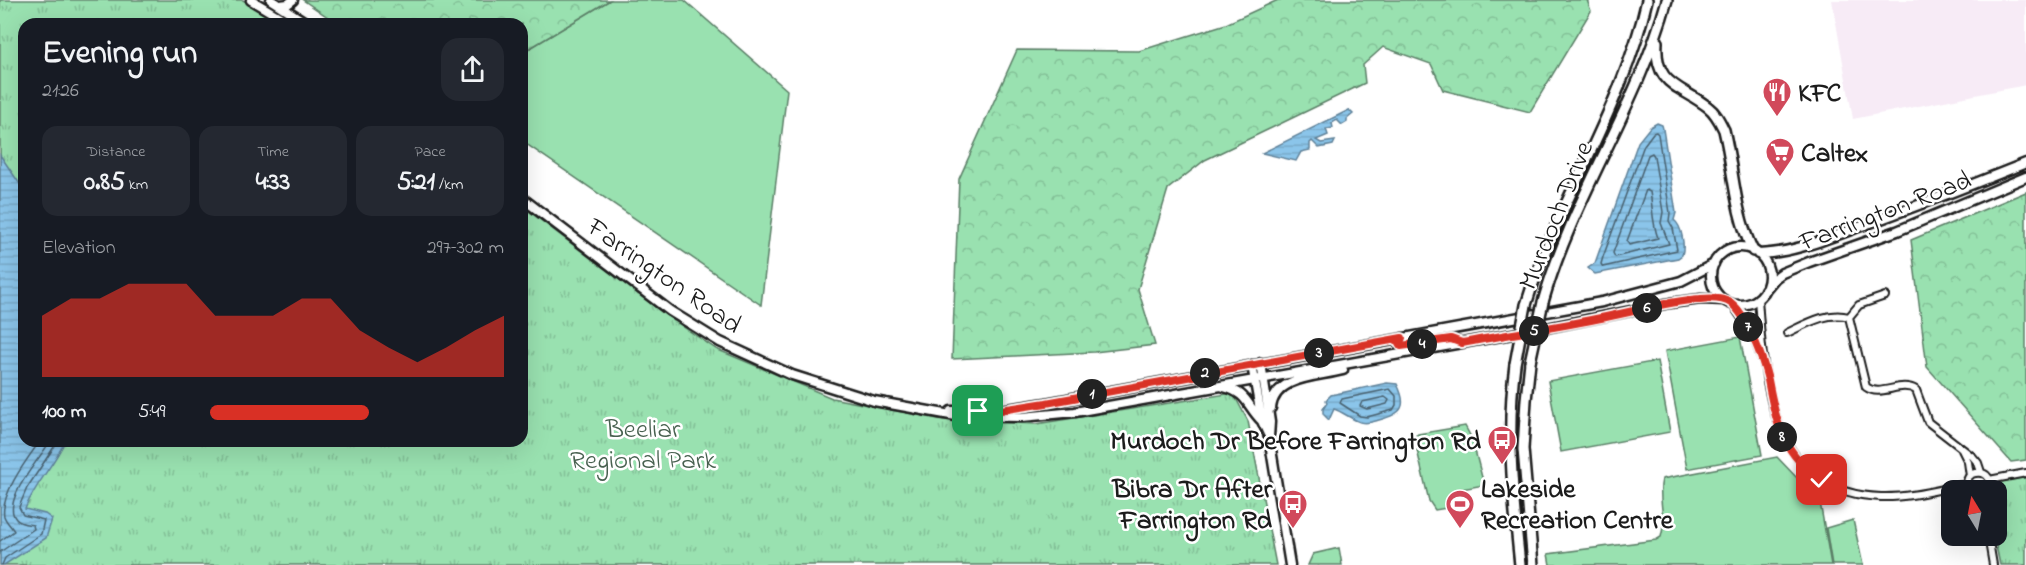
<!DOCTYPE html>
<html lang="en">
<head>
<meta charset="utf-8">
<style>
	:root { --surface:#171b24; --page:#242831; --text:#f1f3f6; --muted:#9ea1a6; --accent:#d93025 }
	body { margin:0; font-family:"Indie Flower",sans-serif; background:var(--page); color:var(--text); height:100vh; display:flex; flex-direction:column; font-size:22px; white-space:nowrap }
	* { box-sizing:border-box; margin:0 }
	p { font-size:20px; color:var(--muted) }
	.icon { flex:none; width:33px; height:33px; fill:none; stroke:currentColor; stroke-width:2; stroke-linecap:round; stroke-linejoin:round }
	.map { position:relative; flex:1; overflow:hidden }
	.panel { position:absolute; left:18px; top:18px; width:510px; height:429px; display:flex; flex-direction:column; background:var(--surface); border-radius:18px; box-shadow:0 6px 24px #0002 }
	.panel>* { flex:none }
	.needle { width:39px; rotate:350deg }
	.tools { position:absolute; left:1941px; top:480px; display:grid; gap:12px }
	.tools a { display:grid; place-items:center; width:66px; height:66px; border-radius:12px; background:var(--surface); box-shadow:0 6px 24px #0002; font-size:30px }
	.pin { position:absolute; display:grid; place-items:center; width:51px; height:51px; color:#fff; margin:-26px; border-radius:12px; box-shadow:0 3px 9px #0006 }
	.km { position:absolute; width:30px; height:30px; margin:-15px; border-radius:50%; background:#222; color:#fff; font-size:16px; line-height:30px; text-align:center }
	.round { display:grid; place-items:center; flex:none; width:63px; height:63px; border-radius:18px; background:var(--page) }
	.overview { display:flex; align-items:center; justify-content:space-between; height:102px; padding:0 24px }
	h1 { font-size:33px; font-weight:800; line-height:45px }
	.metrics { display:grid; grid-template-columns:repeat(3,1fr); gap:9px; height:102px; padding:6px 24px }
	.metrics div { display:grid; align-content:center; border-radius:15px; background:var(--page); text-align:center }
	.metrics b { font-size:26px; font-weight:800 }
	.metrics small { font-size:16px; font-weight:400 }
	.metrics p { font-size:16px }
	.chart { height:168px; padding:12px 24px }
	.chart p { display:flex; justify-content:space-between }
	.chart svg { width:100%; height:108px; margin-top:6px; fill:var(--accent); opacity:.7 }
	ul { padding:0 24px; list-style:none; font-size:20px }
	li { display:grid; grid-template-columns:96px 72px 1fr; align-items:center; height:45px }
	li i { height:15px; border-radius:8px; background:var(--accent) }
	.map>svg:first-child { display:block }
	.built { fill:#f7ebf6 }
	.grass { fill:#99e1b0; stroke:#5a7e66; stroke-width:1.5 }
	.forest { fill:url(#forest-crowns); stroke:#5a7e66; stroke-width:1.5 }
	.park { fill:url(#park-tufts); stroke:#5a7e66; stroke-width:1.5 }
	.water { fill:url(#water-rules); stroke:#5f8198; stroke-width:1.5 }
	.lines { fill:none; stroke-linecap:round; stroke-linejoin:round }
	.shore { stroke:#48606e; stroke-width:1.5 }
	.street-casing { stroke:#1c1c1c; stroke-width:10 }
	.secondary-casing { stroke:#1c1c1c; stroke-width:13 }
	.primary-casing { stroke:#1c1c1c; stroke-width:14 }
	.street { stroke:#fff; stroke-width:6 }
	.secondary { stroke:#fff; stroke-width:8 }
	.primary { stroke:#fff; stroke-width:9 }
	.primary-bridge-casing { stroke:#1c1c1c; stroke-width:14; stroke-linecap:butt }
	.primary-bridge { stroke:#fff; stroke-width:9 }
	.route-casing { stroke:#fff; stroke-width:12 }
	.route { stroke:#d93025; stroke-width:8 }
	.labels { text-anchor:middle; stroke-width:5; stroke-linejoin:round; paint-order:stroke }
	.poi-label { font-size:27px; font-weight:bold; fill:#1c1c1c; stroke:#fff; text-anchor:start }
	.street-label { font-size:27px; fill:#1c1c1c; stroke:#fff }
	.park-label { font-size:27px; fill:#486150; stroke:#fff }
</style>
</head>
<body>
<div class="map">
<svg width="2026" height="565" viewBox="0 0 2026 565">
	<defs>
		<pattern id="forest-crowns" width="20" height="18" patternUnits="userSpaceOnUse" patternTransform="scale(1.5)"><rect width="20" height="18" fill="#99e1b0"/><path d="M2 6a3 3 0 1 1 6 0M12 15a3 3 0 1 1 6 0" fill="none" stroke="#83c097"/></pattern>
		<pattern id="park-tufts" width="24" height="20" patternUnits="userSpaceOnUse" patternTransform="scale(1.5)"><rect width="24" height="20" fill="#99e1b0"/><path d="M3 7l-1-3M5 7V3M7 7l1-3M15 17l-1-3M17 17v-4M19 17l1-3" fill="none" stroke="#83c097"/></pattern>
		<pattern id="water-rules" width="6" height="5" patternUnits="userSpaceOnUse" patternTransform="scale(1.5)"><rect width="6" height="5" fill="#8bc5ea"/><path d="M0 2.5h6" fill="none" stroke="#77a9c8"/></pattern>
	</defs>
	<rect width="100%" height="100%" fill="#fff"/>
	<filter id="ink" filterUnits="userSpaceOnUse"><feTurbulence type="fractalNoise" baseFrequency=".0167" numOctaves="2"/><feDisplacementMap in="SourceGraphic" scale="12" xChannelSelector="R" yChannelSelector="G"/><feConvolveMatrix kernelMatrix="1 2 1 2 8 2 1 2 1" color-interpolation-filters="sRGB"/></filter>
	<g filter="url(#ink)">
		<path class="built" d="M 1832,0 L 2026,0 L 2026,85 L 1853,119 Z"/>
		<path class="grass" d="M 610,0 L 684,0 L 787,90 L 761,305 L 522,141 L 522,53 Z
			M 1740,337 L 1762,455 L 1687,469 L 1665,351 Z
			M 1657,361 L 1670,432 L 1561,452 L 1548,381 Z
			M 1465,426 L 1472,439 L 1484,485 L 1456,490 L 1459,506 L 1435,510 L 1429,501 L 1414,437 L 1418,434 Z
			M 1777,457 L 1820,502 L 1831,565 L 1550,565 L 1548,554 L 1656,540 L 1661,537 C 1667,518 1657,499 1662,479 Z
			M 1853,520 L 1863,565 L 1832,565 L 1826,528 Z
			M 1339,548 L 1342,565 L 1308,565 L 1313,554 Z"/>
		<path class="forest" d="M 303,0 L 610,0 L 522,53 L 522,24 L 338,24 Z
			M 1278,0 L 1587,0 L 1591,11 L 1530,112 L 1443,90 L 1431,64 L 1383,47 L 1363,65 L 1365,83 L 1205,160 L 1168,189 L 1138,289 L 1155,345 L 1094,352 L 952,359 L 959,179 L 1017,50 L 1139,51 L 1226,24 Z
			M 2026,192 L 2026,460 L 2011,462 L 1927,367 L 1911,240 Z"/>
		<path class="park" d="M 0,0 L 243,0 L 282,24 L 24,24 L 24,441 L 522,441 L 522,206 L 663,313 L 716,349 L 832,398 L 943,420 L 1036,424 L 1233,393 L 1248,421 L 1276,565 L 0,565 Z
			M 2026,477 L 2026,565 L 2000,565 L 1994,536 L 1996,536 L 1996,490 L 1988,490 L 2000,482 Z"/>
		<path class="water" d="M 1349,110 L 1353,114 L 1347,119 L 1347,122 L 1342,125 L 1337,120 L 1332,123 L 1333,128 L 1326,129 L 1328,135 L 1316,140 L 1321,143 L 1335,141 L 1333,145 L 1319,148 L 1312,141 L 1310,143 L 1310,150 L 1301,152 L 1296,161 L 1262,153 Z
			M 1657,123 L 1662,125 L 1663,129 L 1676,213 L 1674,220 C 1682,226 1685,246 1682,255 L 1678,258 L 1595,274 L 1588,268 L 1595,263 L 1638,142 L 1650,127 Z
			M 0,155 L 24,190 L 24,441 L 65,441 C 54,465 35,484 25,509 L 45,514 L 52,519 L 46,538 L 4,565 L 0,565 Z
			M 1387,383 L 1397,384 C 1408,406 1403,414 1379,420 C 1372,422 1367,424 1360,422 C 1351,419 1343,412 1334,409 L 1329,420 L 1323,414 L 1323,409 L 1327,403 L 1326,400 L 1331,395 Z"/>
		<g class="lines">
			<path class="shore" d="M 1656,132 L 1658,134 L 1670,213 L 1669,221 L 1673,228 L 1677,250 L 1603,267 L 1601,264 L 1603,257 L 1644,145 L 1653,133 Z
				M 1652,153 L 1654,156 L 1663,212 L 1661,223 L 1669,244 L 1615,257 L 1613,253 L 1648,155 Z
				M 1646,190 L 1650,192 C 1653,209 1652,222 1658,238 L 1629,245 L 1627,241 Z
				M 1390,389 L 1396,396 L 1396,405 L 1393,410 L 1367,417 L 1360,416 L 1340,403 L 1342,399 Z
				M 1385,397 L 1389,400 L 1387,404 L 1367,409 L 1360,406 L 1362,402 Z
				M 0,541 L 14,531 C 11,526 6,522 4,516 C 0,494 28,458 40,441
				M 0,552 L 34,529 L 33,525 C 27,524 20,524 16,519 C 0,501 42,457 50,441
				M 2,565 L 5,558 L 41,534 L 44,520 L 23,515 L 19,507 L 27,488 L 58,441"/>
			<g class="street-casing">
				<path id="street" d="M 1758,298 C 1764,384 1770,493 1881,497 C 1910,498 1940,489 1968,484
					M 1732,304 L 1753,335 L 1761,357
					M 1849,317 L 1859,305 L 1885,296
					M 1787,333 C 1806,324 1827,311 1849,317 L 1866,387 C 1881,398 1900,380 1916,390 L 1928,422 L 1973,457 L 1978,463 L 1981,472
					M 1962,450 L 1968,462 L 1970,476
					M 1989,480 L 2026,473
					M 1971,490 C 1954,467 2003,467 1985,490
					M 1988,536 L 1993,565"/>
			</g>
			<g class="secondary-casing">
				<path id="secondary" d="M 251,0 L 291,24
					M 271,0 L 308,24
					M 280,5 L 288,4 L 293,0
					M 522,198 L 670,311 L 720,342 L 792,375 L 874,401 L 956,416 L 1022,417 L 1075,412 L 1541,329 L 1670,303 L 1701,299 L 1724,300
					M1711 276a29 29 0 1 1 58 0a29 29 0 1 1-58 0Z
					M 1758,254 C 1793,253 1826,239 1859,227 C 1915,207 1971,185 2026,163
					M 1765,290 L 1775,278 L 1782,273 L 1809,262 L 1897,231 L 2026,177
					M 1402,338 L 1399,343 L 1401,346 L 1451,339 L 1461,343
					M 1261,363 L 1270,422 L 1269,437 L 1290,565
					M 1252,365 L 1262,421 L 1268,434
					M 1224,387 C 1248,393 1246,405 1262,421
					M 1271,408 C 1275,375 1318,377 1343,370
					M 951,411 L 1001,410 L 1046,403 L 1602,302 L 1681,281 L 1714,264"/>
			</g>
			<g class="primary-casing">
				<path id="primary" d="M 1657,42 C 1654,86 1680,85 1708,107 C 1716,113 1720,122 1724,130 C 1734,171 1734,212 1753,251
					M 1543,302 C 1573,197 1638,105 1667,0
					M 1526,305 C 1558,200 1623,108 1647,0
					M 1530,362 L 1526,400 L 1523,449 L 1533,565
					M 1515,364 C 1506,432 1513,497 1520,565"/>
			</g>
			<use href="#street" class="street"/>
			<use href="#secondary" class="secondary"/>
			<use href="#primary" class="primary"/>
			<g class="primary-bridge-casing">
				<path id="primary-bridge" d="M 1530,362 L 1543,302
					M 1515,364 L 1526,305"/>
			</g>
			<use href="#primary-bridge" class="primary-bridge"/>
		</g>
	</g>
	<g class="lines" filter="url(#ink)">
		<g class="route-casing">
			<path id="route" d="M 978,411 L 1001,410 L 1046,403 L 1402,338 L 1399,343 L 1401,346 L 1451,339 L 1462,343 C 1510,334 1558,327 1606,317 C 1637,311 1668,301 1700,299 C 1709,298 1723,298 1731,303 C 1748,316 1763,360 1768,380 C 1776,423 1783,455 1822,480"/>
		</g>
		<use href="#route" class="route"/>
	</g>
	<defs>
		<g id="restaurant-pin" transform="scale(1.5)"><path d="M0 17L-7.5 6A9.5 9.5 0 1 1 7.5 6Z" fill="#d1495b" stroke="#fff"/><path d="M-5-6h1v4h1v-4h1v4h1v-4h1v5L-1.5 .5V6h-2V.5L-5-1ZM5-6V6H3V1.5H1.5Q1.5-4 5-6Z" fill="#fff"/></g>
		<g id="supermarket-pin" transform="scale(1.5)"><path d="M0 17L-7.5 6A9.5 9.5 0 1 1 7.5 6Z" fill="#d1495b" stroke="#fff"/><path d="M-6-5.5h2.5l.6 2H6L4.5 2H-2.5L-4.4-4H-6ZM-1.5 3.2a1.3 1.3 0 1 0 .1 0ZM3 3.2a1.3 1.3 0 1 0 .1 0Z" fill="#fff"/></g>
		<g id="bus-pin" transform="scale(1.5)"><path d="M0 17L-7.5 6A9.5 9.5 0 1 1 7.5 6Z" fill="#d1495b" stroke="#fff"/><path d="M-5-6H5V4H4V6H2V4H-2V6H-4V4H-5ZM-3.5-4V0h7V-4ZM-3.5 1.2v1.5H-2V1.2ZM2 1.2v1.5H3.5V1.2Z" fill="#fff"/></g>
		<g id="stadium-pin" transform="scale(1.5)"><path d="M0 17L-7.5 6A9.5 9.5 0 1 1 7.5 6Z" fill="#d1495b" stroke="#fff"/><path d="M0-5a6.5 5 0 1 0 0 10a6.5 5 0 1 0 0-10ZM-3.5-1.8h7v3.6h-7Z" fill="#fff"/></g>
	</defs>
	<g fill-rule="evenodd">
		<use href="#restaurant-pin" x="1777" y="92"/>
		<use href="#supermarket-pin" x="1780" y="152"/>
		<use href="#bus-pin" x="1502" y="440"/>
		<use href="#bus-pin" x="1293" y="504"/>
		<use href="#stadium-pin" x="1460" y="504"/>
	</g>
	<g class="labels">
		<g class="poi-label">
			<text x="1798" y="101">KFC</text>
			<text x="1801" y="161">Caltex</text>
			<text x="1481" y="449" text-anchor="end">Murdoch Dr Before Farrington Rd</text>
			<text x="1272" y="497" text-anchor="end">Bibra Dr After<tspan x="1272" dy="31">Farrington Rd</tspan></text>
			<text x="1481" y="497">Lakeside<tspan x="1481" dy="31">Recreation Centre</tspan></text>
		</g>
		<g class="street-label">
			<text transform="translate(1885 210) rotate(-21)" y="9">Farrington Road</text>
			<text transform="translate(1555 215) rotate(-68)" y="9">Murdoch Drive</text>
			<text transform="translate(665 275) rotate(35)" y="9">Farrington Road</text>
		</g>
		<g class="park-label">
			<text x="643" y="437">Beeliar<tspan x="643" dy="31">Regional Park</tspan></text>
		</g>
	</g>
</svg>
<div class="tools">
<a><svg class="needle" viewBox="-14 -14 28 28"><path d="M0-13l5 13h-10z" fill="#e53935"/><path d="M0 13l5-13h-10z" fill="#9ea1a6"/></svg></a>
</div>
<div class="pin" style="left:978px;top:411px;background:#1e9e55"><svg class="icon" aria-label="arrive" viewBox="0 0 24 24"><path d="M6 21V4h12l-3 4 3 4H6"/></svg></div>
<div class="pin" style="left:1822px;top:480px;background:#d93025"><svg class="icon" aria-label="check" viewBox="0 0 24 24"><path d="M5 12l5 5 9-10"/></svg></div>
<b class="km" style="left:1092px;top:394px">1</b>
<b class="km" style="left:1205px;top:373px">2</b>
<b class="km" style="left:1319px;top:353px">3</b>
<b class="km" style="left:1422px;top:344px">4</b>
<b class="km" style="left:1534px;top:331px">5</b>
<b class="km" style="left:1647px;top:308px">6</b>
<b class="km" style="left:1748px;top:327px">7</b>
<b class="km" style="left:1782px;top:437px">8</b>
<section class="panel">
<div class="overview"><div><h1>Evening run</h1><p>21:26</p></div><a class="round"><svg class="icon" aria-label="share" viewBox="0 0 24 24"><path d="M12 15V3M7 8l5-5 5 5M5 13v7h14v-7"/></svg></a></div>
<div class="metrics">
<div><p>Distance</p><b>0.85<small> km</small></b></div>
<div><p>Time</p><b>4:33</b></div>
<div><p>Pace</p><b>5:21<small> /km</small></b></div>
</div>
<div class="chart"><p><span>Elevation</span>297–302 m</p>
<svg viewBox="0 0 160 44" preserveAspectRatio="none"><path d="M0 44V19L10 12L20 12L30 6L40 6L50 6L60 19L70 19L80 19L90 12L100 12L110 25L120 32L130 38L140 32L150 25L160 19V44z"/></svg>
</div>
<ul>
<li><b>100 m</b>5:49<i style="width:54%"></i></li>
</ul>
</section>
</div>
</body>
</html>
